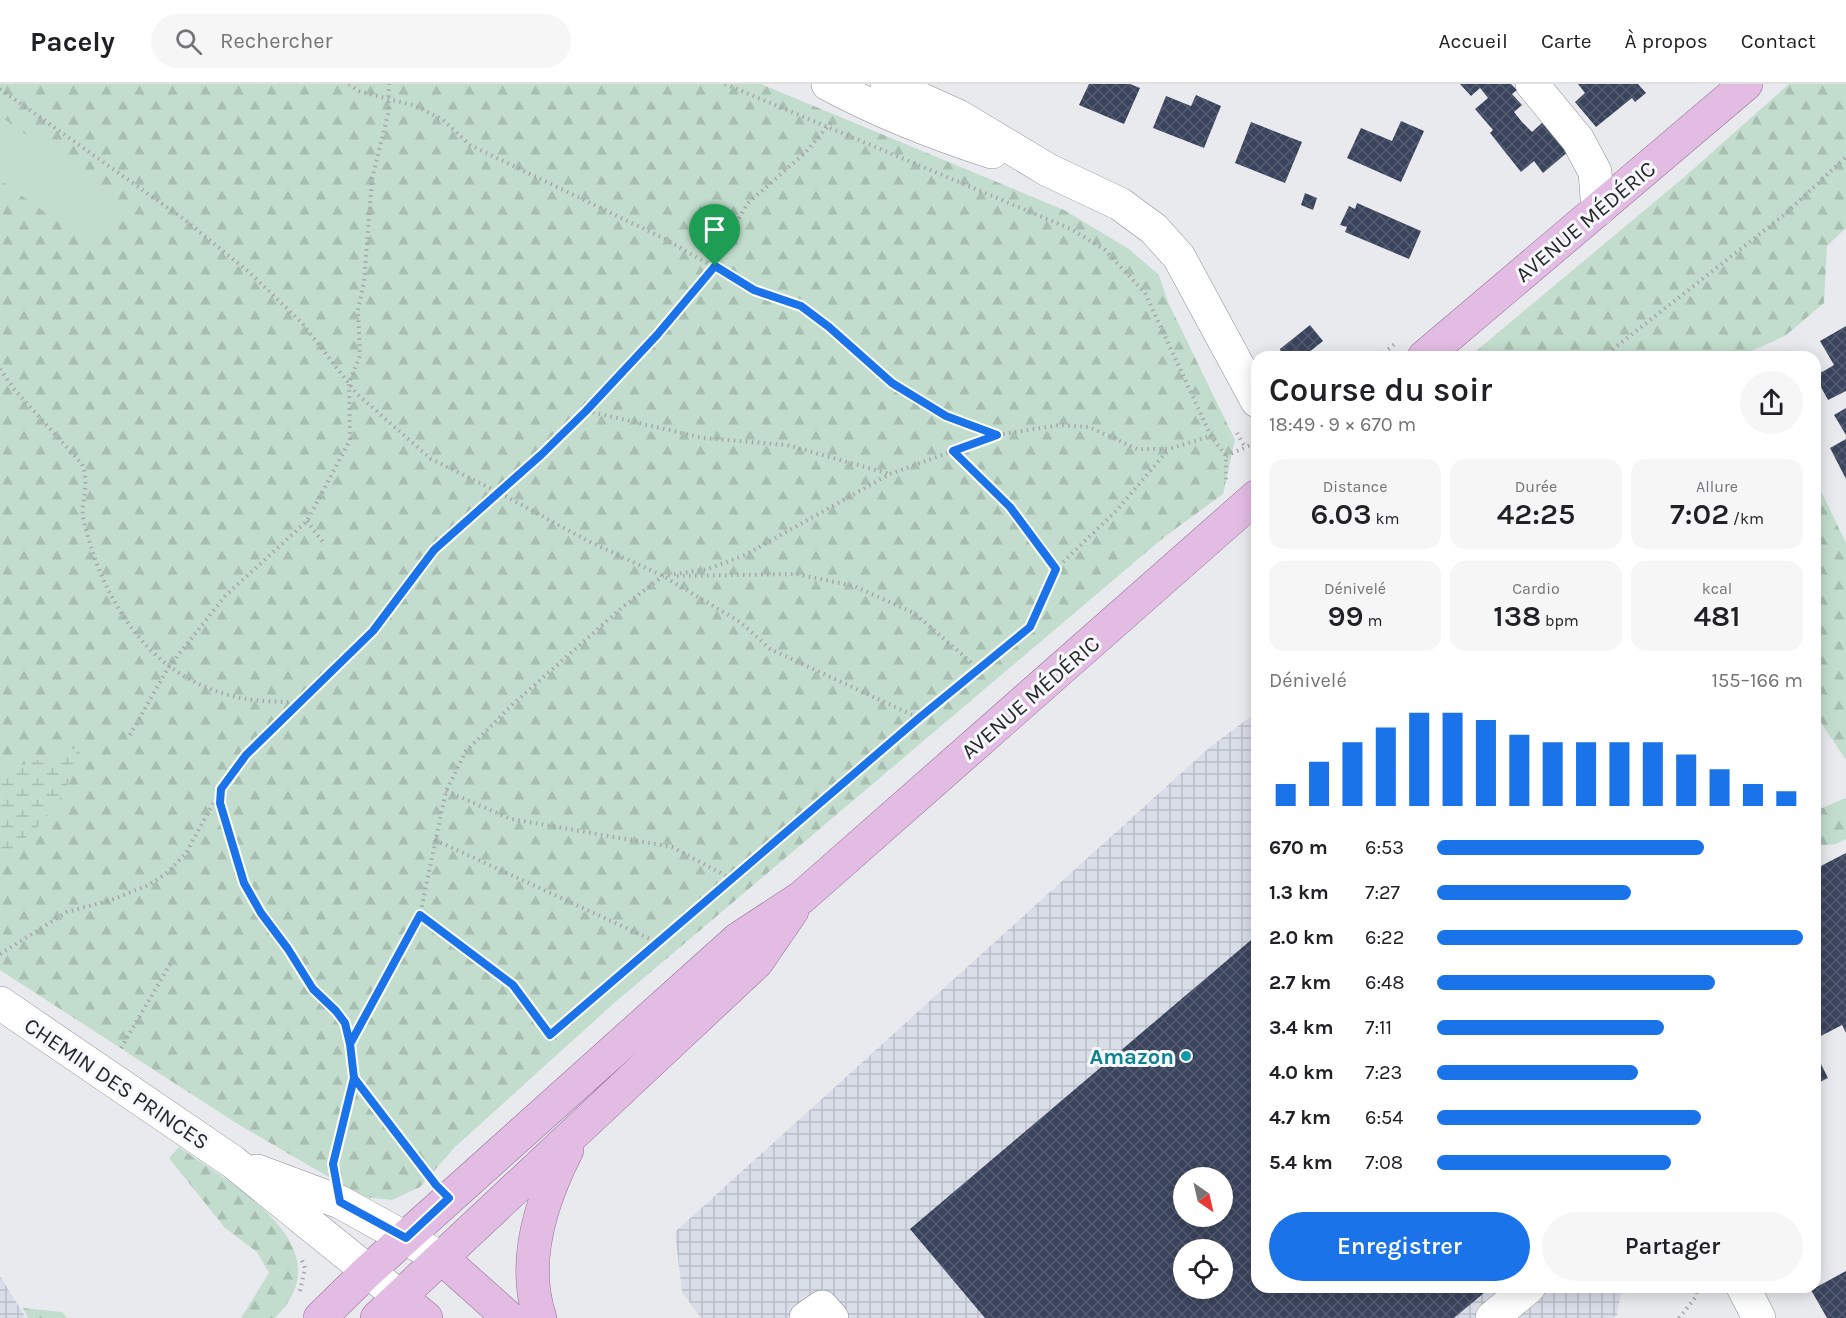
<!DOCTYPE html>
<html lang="fr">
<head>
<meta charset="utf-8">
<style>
	:root { --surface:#fff; --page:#f6f6f6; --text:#202124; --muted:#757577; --line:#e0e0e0; --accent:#1a73e8 }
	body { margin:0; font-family:Karla,sans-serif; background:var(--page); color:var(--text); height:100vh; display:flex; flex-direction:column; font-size:22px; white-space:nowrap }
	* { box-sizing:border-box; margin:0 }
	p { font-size:20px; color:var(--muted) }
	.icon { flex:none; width:33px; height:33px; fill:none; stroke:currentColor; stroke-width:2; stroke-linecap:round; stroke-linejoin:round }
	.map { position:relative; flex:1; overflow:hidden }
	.side { position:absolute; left:1251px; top:267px; width:570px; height:942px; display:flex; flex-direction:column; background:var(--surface); border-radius:18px; box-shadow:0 3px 15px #0003 }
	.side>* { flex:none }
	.needle { width:39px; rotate:146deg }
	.fabs { position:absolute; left:1173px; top:1083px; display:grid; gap:12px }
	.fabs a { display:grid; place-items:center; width:60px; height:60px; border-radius:50%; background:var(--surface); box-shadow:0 3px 15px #0003; font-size:30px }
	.pin { position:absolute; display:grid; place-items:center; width:51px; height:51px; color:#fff; margin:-62px -26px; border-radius:50% 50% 50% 0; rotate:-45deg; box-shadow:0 0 6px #0007 }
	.pin .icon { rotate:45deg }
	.round { display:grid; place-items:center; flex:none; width:63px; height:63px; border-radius:32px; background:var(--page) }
	.summary { display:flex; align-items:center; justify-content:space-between; height:102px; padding:0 18px }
	h1 { font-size:33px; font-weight:600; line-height:45px }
	.figures { display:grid; grid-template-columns:repeat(3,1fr); gap:9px; height:102px; padding:6px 18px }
	.figures div { display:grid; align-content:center; border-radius:15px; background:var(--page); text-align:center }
	.figures b { font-size:30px; font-weight:600 }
	.figures small { font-size:16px; font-weight:400 }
	.figures p { font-size:16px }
	.chart { height:168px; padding:12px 18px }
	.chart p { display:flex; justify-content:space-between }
	.chart svg { width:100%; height:108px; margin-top:6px; stroke:var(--accent); stroke-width:6 }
	.primary-button { display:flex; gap:12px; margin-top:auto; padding:12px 18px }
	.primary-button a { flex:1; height:69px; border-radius:36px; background:var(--accent); color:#fff; font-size:24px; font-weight:600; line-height:69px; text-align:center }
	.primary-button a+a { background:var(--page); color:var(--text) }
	ul { padding:0 18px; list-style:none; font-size:20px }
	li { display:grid; grid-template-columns:96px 72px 1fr; align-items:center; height:45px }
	li i { height:15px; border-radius:8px; background:var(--accent) }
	header { display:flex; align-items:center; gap:36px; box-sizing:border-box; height:84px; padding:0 30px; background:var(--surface); border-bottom:2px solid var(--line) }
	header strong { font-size:28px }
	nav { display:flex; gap:33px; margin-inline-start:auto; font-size:21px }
	.search { width:420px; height:54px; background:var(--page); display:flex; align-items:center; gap:15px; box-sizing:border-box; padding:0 21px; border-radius:33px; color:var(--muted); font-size:22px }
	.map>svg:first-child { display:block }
	.industrial { fill:url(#industrial-grid); fill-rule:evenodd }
	.forest { fill:url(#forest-firs) }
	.wetland { fill:url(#wetland-marsh) }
	.garden { fill:#c2ddcd }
	.building { fill:url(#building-cross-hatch); fill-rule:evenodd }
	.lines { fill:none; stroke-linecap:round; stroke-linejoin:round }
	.minor-casing { stroke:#8c8d90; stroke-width:34 }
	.major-casing { stroke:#956b96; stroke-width:34 }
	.path { stroke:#a6a7aa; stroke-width:4; stroke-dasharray:1.5 4.5; stroke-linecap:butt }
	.minor { stroke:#fff; stroke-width:33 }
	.major { stroke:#e3bce3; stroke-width:33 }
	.route-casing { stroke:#fff; stroke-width:12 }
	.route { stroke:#1a73e8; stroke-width:8 }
	.culture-dot { fill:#0f9aa8; stroke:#f5f7fb; stroke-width:2 }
	.labels { text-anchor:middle; stroke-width:6; stroke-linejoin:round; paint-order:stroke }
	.street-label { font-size:22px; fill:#272829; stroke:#f5f7fb }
	.culture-label { font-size:22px; font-weight:bold; fill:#0d838f; stroke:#f5f7fb; text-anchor:end }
</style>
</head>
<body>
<header>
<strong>Pacely</strong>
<div class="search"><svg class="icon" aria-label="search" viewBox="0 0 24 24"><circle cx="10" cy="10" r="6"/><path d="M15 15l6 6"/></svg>Rechercher</div>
<nav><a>Accueil</a><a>Carte</a><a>À propos</a><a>Contact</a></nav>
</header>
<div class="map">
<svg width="1846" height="1234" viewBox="0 0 1846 1234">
	<defs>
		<pattern id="industrial-grid" width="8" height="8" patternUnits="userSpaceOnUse" patternTransform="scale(1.5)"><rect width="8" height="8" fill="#d9dde8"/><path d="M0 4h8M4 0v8" fill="none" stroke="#babec7"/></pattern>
		<pattern id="forest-firs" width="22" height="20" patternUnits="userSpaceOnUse" patternTransform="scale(1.5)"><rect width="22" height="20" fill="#c2ddcd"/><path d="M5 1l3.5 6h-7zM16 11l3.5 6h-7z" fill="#a7beb0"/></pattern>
		<pattern id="wetland-marsh" width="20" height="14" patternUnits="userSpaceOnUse" patternTransform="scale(1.5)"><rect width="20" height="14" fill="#c2ddcd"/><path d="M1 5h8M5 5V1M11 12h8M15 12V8" fill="none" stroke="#a7beb0"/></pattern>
		<pattern id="building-cross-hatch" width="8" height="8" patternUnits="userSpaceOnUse" patternTransform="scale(1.5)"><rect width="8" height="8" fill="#3b445d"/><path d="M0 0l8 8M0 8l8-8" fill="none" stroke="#555c71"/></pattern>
	</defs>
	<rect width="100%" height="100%" fill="#e8eaee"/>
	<path class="industrial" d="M 1257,633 L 1257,1203 L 1622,1203 L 1617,1231 L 1612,1234 L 701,1234 L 682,1208 L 675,1148 L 1210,663 L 1249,634 ZM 1184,1094 L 1222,1094 L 1222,1132 L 1184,1132 ZM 1184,1166 L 1222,1166 L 1222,1204 L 1184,1204 Z
		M 0,1192 L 26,1234 L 0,1234 Z"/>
	<path class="forest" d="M 0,0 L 761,0 L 1064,126 L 1129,165 L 1159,191 L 1168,218 L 1235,356 L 1223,410 L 1163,454 L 613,920 L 454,1064 L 420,1103 L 392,1116 L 363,1113 L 236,1039 L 0,886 Z
		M 1789,0 L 1846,0 L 1846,144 L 1827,162 L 1824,219 L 1785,252 L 1742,271 L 1743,273 L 1469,273 L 1682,95 Z
		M 1815,395 L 1846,459 L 1846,676 L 1815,630 Z
		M 1846,714 L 1846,755 L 1836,760 L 1815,762 L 1815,727 Z
		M 179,1063 C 229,1099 348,1162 275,1234 L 241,1234 L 269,1189 L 257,1168 L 225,1144 L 169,1074 Z
		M 23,1224 L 62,1228 L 67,1234 L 28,1234 Z"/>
	<path class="wetland" d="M 82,662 C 65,717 47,741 0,773 L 0,688 Z"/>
	<path class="garden" d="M 0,32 L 127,123 L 96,165 L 0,96 Z"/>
	<path class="building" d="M 1089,0 L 1130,0 L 1140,4 L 1124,40 L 1079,21 Z
		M 1460,0 L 1511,0 L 1517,6 L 1512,10 L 1522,21 L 1514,28 L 1522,38 L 1532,48 L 1544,37 L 1569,67 L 1543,89 L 1534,77 L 1521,88 L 1490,49 L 1493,46 L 1475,25 L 1488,14 L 1480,4 L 1471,12 Z
		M 1578,0 L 1638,0 L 1646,9 L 1635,18 L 1632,14 L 1596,43 L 1575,18 L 1585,9 Z
		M 1196,11 L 1221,22 L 1204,64 L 1153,44 L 1166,12 L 1191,22 Z
		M 1401,37 L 1424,47 L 1401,98 L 1347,74 L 1361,44 L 1392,57 Z
		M 1251,38 L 1302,58 L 1285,99 L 1235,79 Z
		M 1305,109 L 1317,114 L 1313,126 L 1301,121 Z
		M 1357,119 L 1421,147 L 1409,175 L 1345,148 L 1347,143 L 1340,141 L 1349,122 L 1355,125 Z
		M 1310,241 L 1323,257 L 1303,273 L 1282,273 L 1280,265 Z
		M 1846,242 L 1846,307 L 1828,316 L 1815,292 L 1834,281 L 1820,257 Z
		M 1846,324 L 1846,351 L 1834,331 Z
		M 1846,355 L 1846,395 L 1830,364 Z
		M 1846,769 L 1846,949 L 1842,941 L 1815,955 L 1815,785 Z
		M 1257,851 L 1257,1203 L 1491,1203 L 1454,1234 L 985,1234 L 910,1145 ZM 1184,1094 L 1222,1094 L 1222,1132 L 1184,1132 ZM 1184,1166 L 1222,1166 L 1222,1204 L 1184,1204 Z
		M 1815,968 L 1828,994 L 1820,998 L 1815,987 Z
		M 1846,1187 L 1846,1234 L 1827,1234 L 1811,1206 Z"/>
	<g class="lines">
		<g class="minor-casing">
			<path id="minor" d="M 828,0 C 880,28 936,50 992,68
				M 887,0 L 958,32 L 1048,86 L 1120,120 L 1154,145 L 1179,173 L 1257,317
				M 1532,0 L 1578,56 L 1595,88 L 1598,126
				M 0,919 L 233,1078 L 400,1213
				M 257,1087 L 340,1118 L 443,1175
				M 1743,1203 L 1759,1234
				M 806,1234 L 822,1223 L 832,1234
				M 1492,1234 L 1529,1203"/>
		</g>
		<g class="major-casing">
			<path id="major" d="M 1424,273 L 1746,0
				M 443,1175 L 509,1234
				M 400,1213 L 426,1234
				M 320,1234 L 367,1188 L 738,855 L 802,813 L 1257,412
				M 377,1234 L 757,878 L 792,827
				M 540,1234 C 521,1178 541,1117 567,1066"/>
		</g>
		<path class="path" d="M 349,0 L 358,7 L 416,22 L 443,36 L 470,61 L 665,155 L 754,206 L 801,222 L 829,243 L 892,299 L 946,331 L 996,351
			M 725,0 L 1071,145 L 1105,166 L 1145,209 L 1211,352 L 1226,372 L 1226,396
			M 0,5 L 185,136 L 250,189 L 302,239 L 357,310 L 431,375 L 500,409 L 586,456 L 663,492 L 740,538 L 770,565 L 919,634
			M 1379,273 L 1396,259
			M 1603,273 L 1784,131 L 1846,73
			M 0,285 L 14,305 L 82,380 C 91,403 79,418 84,438 C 105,524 155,600 247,615 C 263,618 281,617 297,619
			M 587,327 L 703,354 L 787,361 L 890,390
			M 1237,349 L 1245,363
			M 953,367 L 1010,423 L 1056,485
			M 1226,372 L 1257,358
			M 307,437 L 325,461
			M 677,492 L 796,490 L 854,502 L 914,529 L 979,585
			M 130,651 L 168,584 L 225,512 L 307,437 L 350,356 L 349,298 L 360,272 L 358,226 L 364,198 L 372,95 L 388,30 L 389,0
			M 221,706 L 220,719 L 244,799 L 261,829 L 288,865 L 313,905 L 336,927 L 345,939 L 350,960
			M 446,707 L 511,735 L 672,763 L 732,795
			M 435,756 L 659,859
			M 420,831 L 513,901 L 550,951 L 919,634 L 1030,543 L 1056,485 L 1116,427 L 1169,365
			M 0,870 L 67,828 L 111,816 L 149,801 L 168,788 L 186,769 L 219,709 L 246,671 L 362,559 L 434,467 L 542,370 L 634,276 L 715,182 L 725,159 L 747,120 L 806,68 L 833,36
			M 121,964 L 172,877
			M 333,1081 L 354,995
			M 429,1091 L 354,994 L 350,960 L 420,831 L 446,707 L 466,667 L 512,621 L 625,521 L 663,492 L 708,485 L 745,471 L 890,390 L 997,351 L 1059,341 L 1089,343 L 1137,365 L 1169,365 L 1211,352
			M 300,1207 L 305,1184 L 302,1176
			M 1679,1234 L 1695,1214 L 1698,1203"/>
		<use href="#minor" class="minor"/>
		<use href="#major" class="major"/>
	</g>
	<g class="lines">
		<g class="route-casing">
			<path id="route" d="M 715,182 L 657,251 L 586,327 L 542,370 L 434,466 L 373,547 L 246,671 L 221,705 L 220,719 L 244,799 L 261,829 L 288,865 L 313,905 L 336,927 L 345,939 L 350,960 L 354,994 L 436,1101 L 449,1114 L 406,1154 L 340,1118 L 333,1080 L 354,994 L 350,960 L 420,831 L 513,901 L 550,951 L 919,634 L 1030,543 L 1056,485 L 1010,423 L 953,367 L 997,351 L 946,332 L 892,299 L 829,243 L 801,222 L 754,206 L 715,182"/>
		</g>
		<use href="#route" class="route"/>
	</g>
	<circle class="culture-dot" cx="1186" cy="972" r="6"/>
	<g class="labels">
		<g class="street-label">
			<text transform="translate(1585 137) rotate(-40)" y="8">AVENUE MÉDÉRIC</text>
			<text transform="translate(1030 613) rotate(-41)" y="8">AVENUE MÉDÉRIC</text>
			<text transform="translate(117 999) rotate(34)" y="8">CHEMIN DES PRINCES</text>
		</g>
		<g class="culture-label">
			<text x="1174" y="980">Amazon</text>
		</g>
	</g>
</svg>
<div class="fabs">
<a><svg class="needle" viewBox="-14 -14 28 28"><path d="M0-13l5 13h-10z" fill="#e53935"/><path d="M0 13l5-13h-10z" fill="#757577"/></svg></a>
<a><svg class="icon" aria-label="locate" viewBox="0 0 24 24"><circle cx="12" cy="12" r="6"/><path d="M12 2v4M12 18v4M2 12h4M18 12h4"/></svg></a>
</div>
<div class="pin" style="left:715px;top:182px;background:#1e9e55"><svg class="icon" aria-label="arrive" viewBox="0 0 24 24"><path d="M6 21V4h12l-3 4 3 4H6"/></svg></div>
<section class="side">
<div class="summary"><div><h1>Course du soir</h1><p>18:49 · 9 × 670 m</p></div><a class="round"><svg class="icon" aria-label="share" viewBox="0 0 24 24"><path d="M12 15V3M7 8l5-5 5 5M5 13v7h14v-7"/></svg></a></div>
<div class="figures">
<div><p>Distance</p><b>6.03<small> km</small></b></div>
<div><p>Durée</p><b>42:25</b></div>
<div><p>Allure</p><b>7:02<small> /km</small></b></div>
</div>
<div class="figures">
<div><p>Dénivelé</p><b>99<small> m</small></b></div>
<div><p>Cardio</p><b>138<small> bpm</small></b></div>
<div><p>kcal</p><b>481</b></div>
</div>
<div class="chart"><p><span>Dénivelé</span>155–166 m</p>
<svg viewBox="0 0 160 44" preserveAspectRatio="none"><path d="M5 44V35M15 44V26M25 44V18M35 44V12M45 44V6M55 44V6M65 44V9M75 44V15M85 44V18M95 44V18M105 44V18M115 44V18M125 44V23M135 44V29M145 44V35M155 44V38"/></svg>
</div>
<ul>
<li><b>670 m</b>6:53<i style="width:73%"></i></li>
<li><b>1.3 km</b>7:27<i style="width:53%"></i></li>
<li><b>2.0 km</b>6:22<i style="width:100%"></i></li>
<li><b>2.7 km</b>6:48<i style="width:76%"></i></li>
<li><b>3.4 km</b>7:11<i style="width:62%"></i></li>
<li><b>4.0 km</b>7:23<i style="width:55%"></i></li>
<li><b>4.7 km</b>6:54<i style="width:72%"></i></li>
<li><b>5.4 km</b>7:08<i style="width:64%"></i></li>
</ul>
<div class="primary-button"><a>Enregistrer</a><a>Partager</a></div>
</section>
</div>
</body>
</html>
